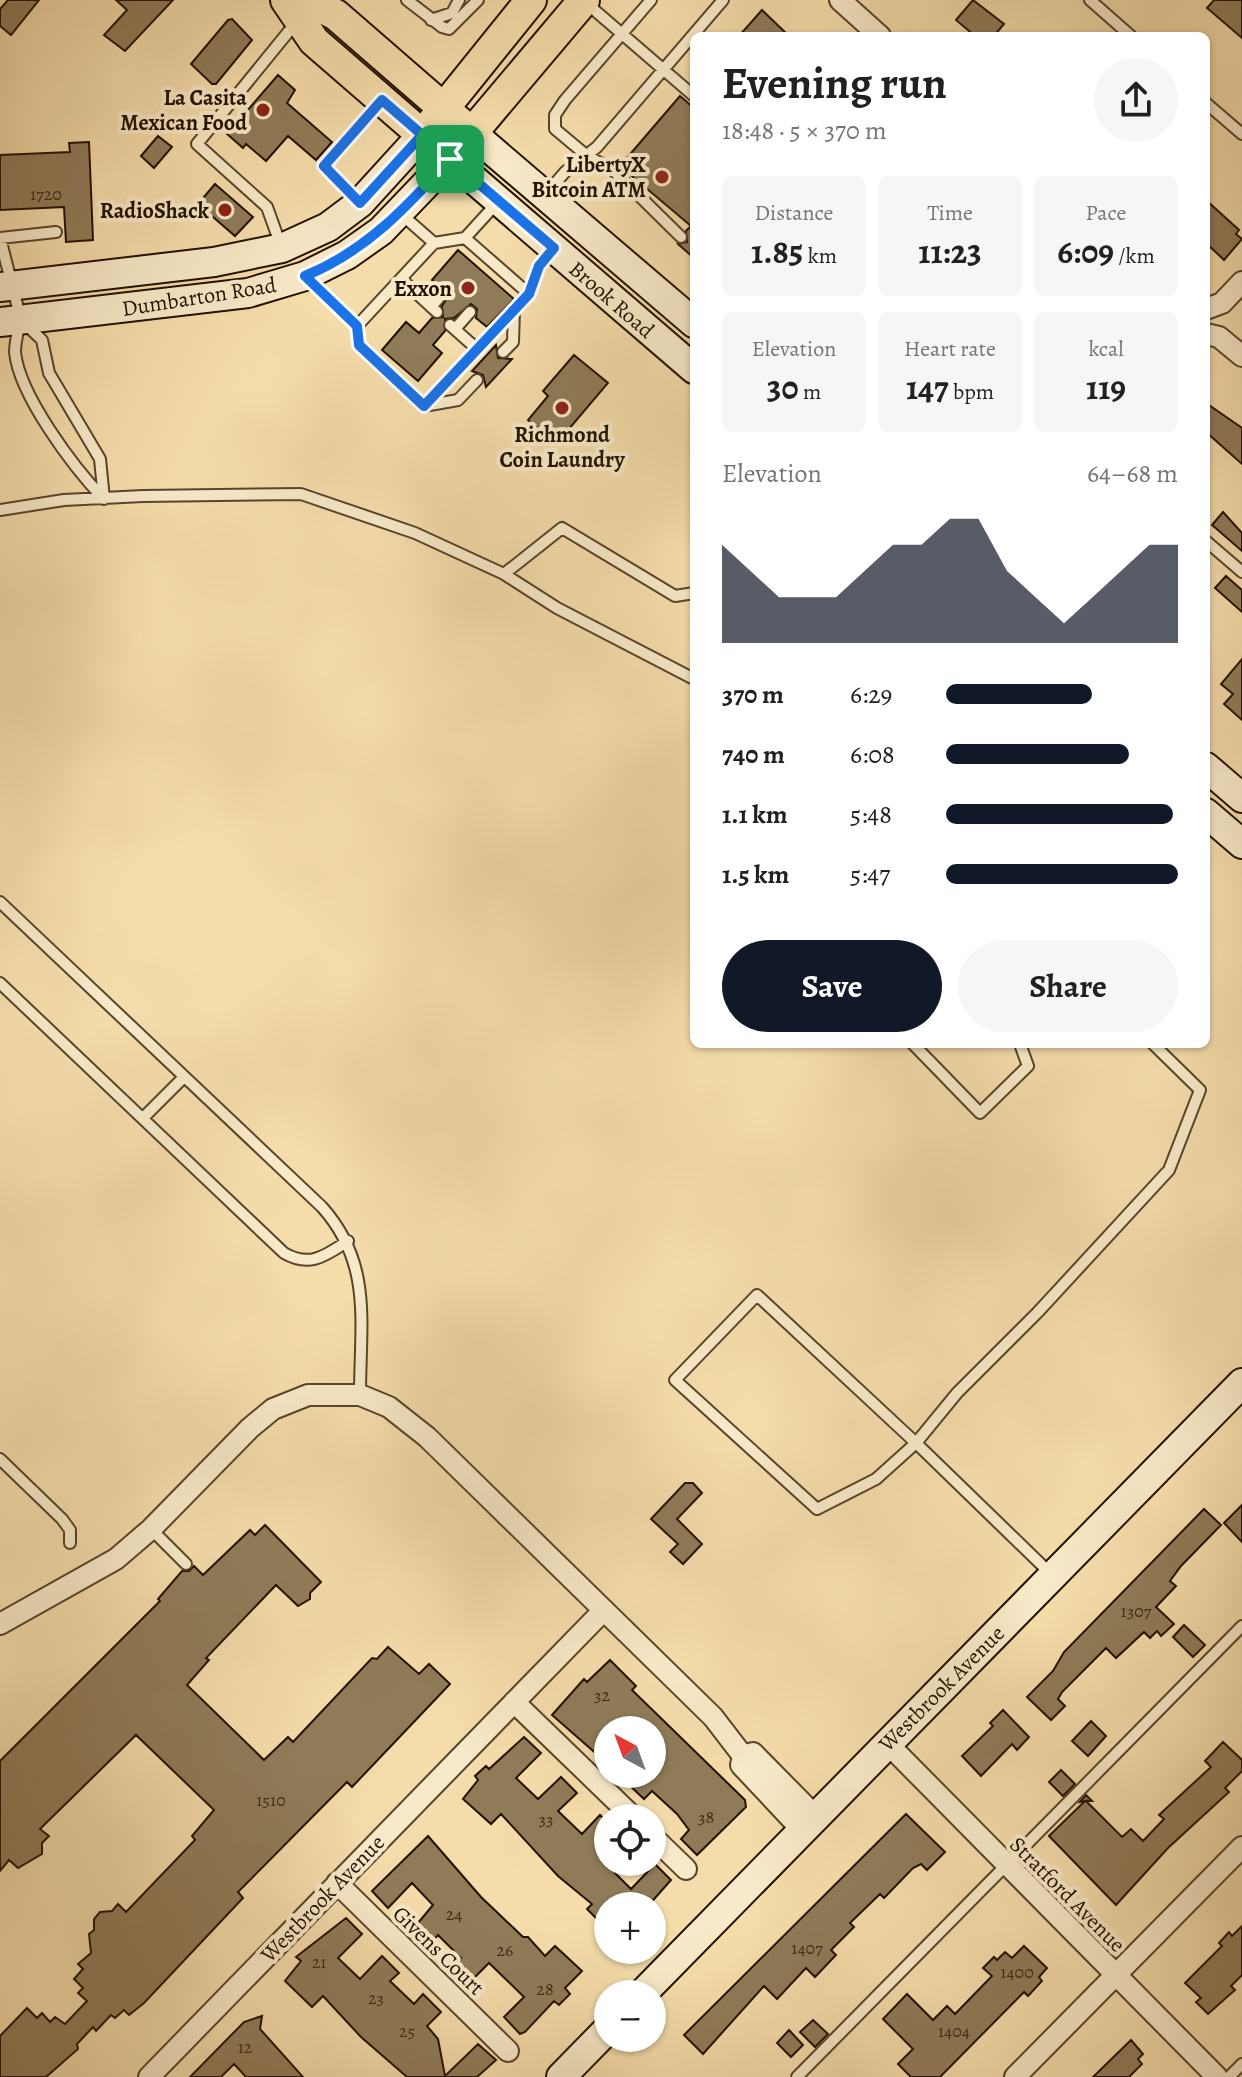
<!DOCTYPE html>
<html lang="en">
<head>
<meta charset="utf-8">
<style>
	:root { --surface:#fff; --page:#f6f6f6; --text:#202124; --muted:#757577; --accent:#111827 }
	body { margin:0; font-family:Alegreya,serif; background:var(--page); color:var(--text); height:100vh; display:flex; flex-direction:column; font-size:30px; white-space:nowrap }
	* { box-sizing:border-box; margin:0 }
	p { font-size:26px; color:var(--muted) }
	.icon { flex:none; width:44px; height:44px; fill:none; stroke:currentColor; stroke-width:2; stroke-linecap:round; stroke-linejoin:round }
	.map { position:relative; flex:1; overflow:hidden }
	.sheet { position:absolute; left:690px; top:32px; width:520px; height:1016px; display:flex; flex-direction:column; background:var(--surface); border-radius:12px; box-shadow:0 2px 6px #0004 }
	.sheet>* { flex:none }
	.needle { width:52px; rotate:319deg }
	.controls { position:absolute; left:594px; top:1716px; display:grid; gap:16px }
	.controls a { display:grid; place-items:center; width:72px; height:72px; border-radius:50%; background:var(--surface); box-shadow:0 2px 6px #0004; font-size:40px }
	.pin { position:absolute; display:grid; place-items:center; width:68px; height:68px; color:#fff; margin:-34px; border-radius:16px; box-shadow:0 4px 12px #0006 }
	.round { display:grid; place-items:center; flex:none; width:84px; height:84px; border-radius:42px; background:var(--page) }
	.head { display:flex; align-items:center; justify-content:space-between; height:136px; padding:0 32px }
	h1 { font-size:44px; font-weight:700; line-height:60px }
	.figures { display:grid; grid-template-columns:repeat(3,1fr); gap:12px; height:136px; padding:8px 32px }
	.figures div { display:grid; align-content:center; border-radius:12px; background:var(--page); text-align:center }
	.figures b { font-size:34px; font-weight:700 }
	.figures small { font-size:22px; font-weight:400 }
	.figures p { font-size:22px }
	.chart { height:224px; padding:16px 32px }
	.chart p { display:flex; justify-content:space-between }
	.chart svg { width:100%; height:144px; margin-top:8px; fill:var(--accent); opacity:.7 }
	.action { display:flex; gap:16px; margin-top:auto; padding:16px 32px }
	.action a { flex:1; height:92px; border-radius:48px; background:var(--accent); color:#fff; font-size:32px; font-weight:700; line-height:92px; text-align:center }
	.action a+a { background:var(--page); color:var(--text) }
	ul { padding:0 32px; list-style:none; font-size:26px }
	li { display:grid; grid-template-columns:128px 96px 1fr; align-items:center; height:60px }
	li i { height:20px; border-radius:10px; background:var(--accent) }
	.map>svg:first-child { display:block }
	.building { fill:#907b59; stroke:#231100; stroke-width:2 }
	.lines { fill:none; stroke-linecap:round; stroke-linejoin:round }
	.lane-casing { stroke:#58442b; stroke-width:14 }
	.street-casing { stroke:#58442b; stroke-width:24 }
	.secondary-casing { stroke:#231100; stroke-width:32 }
	.primary-casing { stroke:#231100; stroke-width:34 }
	.lane { stroke:#f8e9c8; stroke-width:10 }
	.street { stroke:#f8e9c8; stroke-width:20 }
	.secondary { stroke:#f8e9c8; stroke-width:28 }
	.primary { stroke:#f5ddab; stroke-width:30 }
	.route-casing { stroke:#fff; stroke-width:16 }
	.route { stroke:#1a73e8; stroke-width:10 }
	.poi-dot { fill:#8f2418; stroke:#f8e9c8; stroke-width:3 }
	.labels { text-anchor:middle; stroke-width:8; stroke-linejoin:round; paint-order:stroke }
	.number-label { font-size:18px; fill:#3e2c16 }
	.poi-label { font-size:22px; font-weight:bold; fill:#231100; stroke:#f8e9c8; text-anchor:end }
	.street-label { font-size:22px; fill:#231100; stroke:#f8e9c8 }
</style>
</head>
<body>
<div class="map">
<svg width="1242" height="2077" viewBox="0 0 1242 2077">
	<rect width="100%" height="100%" fill="#f5ddab"/>
	<filter id="stains"><feTurbulence type="fractalNoise" baseFrequency=".0025" numOctaves="4"/><feColorMatrix values="0 0 0 0 .2 0 0 0 0 .09 0 0 0 0 .02 0 0 0 .5 -.17"/></filter>
	<radialGradient id="worn" r=".72"><stop offset=".6" stop-color="#630" stop-opacity="0"/><stop offset="1" stop-color="#630" stop-opacity=".3"/></radialGradient>
	<path class="building" d="M 8,0 L 39,0 L 11,35 L 0,26 L 0,9 Z
		M 116,0 L 173,0 L 125,51 L 104,35 L 127,10 Z
		M 973,0 L 1004,24 L 994,36 L 975,36 L 956,20 Z
		M 1214,0 L 1242,0 L 1242,38 L 1207,8 Z
		M 762,10 L 789,36 L 739,36 Z
		M 232,19 L 252,40 L 216,84 L 212,84 L 191,64 L 228,20 Z
		M 278,75 L 295,90 L 287,103 L 332,142 L 316,160 L 288,136 L 266,161 L 246,144 L 243,148 L 227,134 Z
		M 680,96 L 694,108 L 694,258 L 678,244 L 687,242 L 686,231 L 691,226 L 620,166 Z
		M 158,136 L 172,147 L 154,168 L 141,156 Z
		M 89,142 L 93,240 L 66,242 L 64,207 L 0,210 L 0,155 L 70,152 L 69,143 Z
		M 215,184 L 253,217 L 235,236 L 198,204 Z
		M 1206,200 L 1239,230 L 1236,234 L 1242,239 L 1224,260 L 1206,243 Z
		M 458,250 L 514,299 L 487,327 L 476,318 L 477,309 L 471,304 L 454,318 L 445,319 L 445,331 L 433,345 L 442,353 L 418,381 L 382,350 L 406,322 L 419,333 L 432,318 L 443,317 L 442,306 L 453,289 L 447,283 L 439,286 L 432,280 Z
		M 496,345 L 498,358 L 512,359 L 486,387 L 483,375 L 472,371 Z
		M 574,355 L 608,383 L 557,443 L 528,420 L 548,396 L 543,391 Z
		M 1206,403 L 1242,428 L 1242,464 L 1206,432 Z
		M 1223,512 L 1242,533 L 1242,551 L 1212,525 Z
		M 1226,576 L 1242,590 L 1242,612 L 1215,588 Z
		M 1242,659 L 1242,720 L 1224,704 L 1233,694 L 1221,684 Z
		M 685,1483 L 693,1483 L 702,1493 L 677,1519 L 702,1544 L 683,1564 L 670,1552 L 678,1544 L 651,1519 Z
		M 1242,1505 L 1242,1542 L 1224,1523 Z
		M 1204,1509 L 1221,1525 L 1181,1566 L 1170,1581 L 1176,1586 L 1156,1607 L 1174,1624 L 1161,1636 L 1157,1631 L 1150,1638 L 1144,1632 L 1116,1658 L 1106,1648 L 1062,1692 L 1058,1699 L 1065,1706 L 1051,1720 L 1027,1697 L 1053,1671 L 1064,1652 Z
		M 265,1525 L 321,1582 L 310,1593 L 310,1599 L 298,1606 L 276,1585 L 206,1658 L 209,1660 L 187,1685 L 264,1760 L 288,1737 L 293,1742 L 372,1658 L 377,1659 L 388,1647 L 419,1674 L 429,1664 L 450,1684 L 352,1787 L 347,1782 L 238,1892 L 243,1898 L 144,2003 L 129,2015 L 124,2010 L 115,2018 L 111,2015 L 96,2031 L 93,2027 L 77,2044 L 78,2049 L 46,2077 L 0,2077 L 0,2036 L 27,2008 L 37,2018 L 42,2013 L 50,2022 L 55,2017 L 65,2024 L 87,2001 L 78,1993 L 83,1988 L 74,1979 L 83,1969 L 78,1964 L 91,1953 L 89,1934 L 94,1930 L 94,1919 L 100,1912 L 112,1911 L 118,1904 L 126,1912 L 195,1840 L 192,1836 L 214,1810 L 136,1735 L 40,1829 L 49,1836 L 42,1843 L 42,1854 L 18,1868 L 9,1860 L 0,1871 L 0,1761 L 160,1601 L 158,1599 L 182,1571 L 189,1571 L 194,1566 L 203,1575 L 250,1530 L 255,1535 Z
		M 1184,1625 L 1205,1645 L 1193,1657 L 1173,1637 Z
		M 610,1660 L 636,1686 L 632,1690 L 745,1800 L 746,1807 L 697,1855 L 681,1839 L 689,1830 L 677,1814 L 652,1791 L 644,1799 L 627,1783 L 634,1774 L 652,1774 L 652,1730 L 608,1730 L 608,1764 L 552,1715 L 584,1679 L 587,1682 Z
		M 1003,1710 L 1029,1737 L 1017,1750 L 1012,1744 L 981,1776 L 962,1756 L 993,1726 L 990,1723 Z
		M 1091,1721 L 1106,1736 L 1088,1756 L 1072,1741 Z
		M 524,1737 L 541,1753 L 516,1778 L 538,1799 L 561,1777 L 577,1793 L 558,1811 L 582,1834 L 600,1815 L 608,1823 L 608,1862 L 615,1862 L 615,1873 L 631,1889 L 655,1864 L 671,1880 L 648,1906 L 608,1906 L 608,1930 L 587,1909 L 592,1904 L 558,1876 L 501,1814 L 491,1824 L 463,1799 L 478,1780 L 475,1776 L 486,1766 L 489,1769 Z
		M 1223,1742 L 1242,1760 L 1242,1771 L 1225,1788 L 1229,1792 L 1168,1848 L 1116,1905 L 1049,1836 L 1085,1801 L 1080,1802 L 1086,1795 L 1092,1801 L 1086,1801 L 1122,1837 L 1131,1829 L 1143,1841 L 1164,1819 L 1159,1815 L 1211,1767 L 1205,1761 Z
		M 1061,1770 L 1075,1784 L 1063,1796 L 1049,1782 Z
		M 906,1814 L 945,1852 L 927,1870 L 921,1864 L 913,1868 L 884,1898 L 880,1894 L 850,1923 L 854,1927 L 831,1950 L 836,1955 L 815,1977 L 806,1968 L 777,1999 L 764,1986 L 703,2054 L 684,2035 Z
		M 428,1836 L 481,1897 L 523,1937 L 528,1937 L 545,1956 L 555,1946 L 582,1971 L 565,1988 L 570,1994 L 559,2005 L 554,2001 L 525,2032 L 520,2034 L 504,2017 L 524,1997 L 489,1963 L 471,1981 L 454,1965 L 461,1958 L 438,1935 L 429,1945 L 413,1929 L 433,1905 L 412,1883 L 388,1908 L 372,1891 Z
		M 346,1918 L 362,1934 L 338,1958 L 360,1979 L 382,1956 L 399,1973 L 390,1981 L 414,2004 L 423,1994 L 441,2012 L 427,2026 L 438,2039 L 445,2076 L 478,2044 L 496,2060 L 477,2077 L 407,2077 L 361,2037 L 323,1996 L 312,2007 L 285,1981 L 301,1961 L 296,1957 Z
		M 1242,1926 L 1242,1975 L 1231,1986 L 1235,1990 L 1208,2014 L 1196,2002 L 1201,1998 L 1185,1983 L 1222,1946 L 1219,1943 L 1229,1932 L 1232,1936 Z
		M 1024,1946 L 1047,1968 L 1039,1977 L 1042,1981 L 1028,1996 L 1024,1992 L 940,2077 L 911,2077 L 898,2064 L 913,2049 L 883,2019 L 907,1994 L 933,2020 L 947,2006 L 955,2014 L 992,1976 L 983,1968 L 994,1957 L 997,1960 L 1005,1952 L 1012,1958 Z
		M 262,2016 L 260,2029 L 303,2077 L 246,2077 L 234,2064 L 221,2077 L 190,2077 L 244,2022 Z
		M 813,2020 L 828,2034 L 815,2047 L 800,2032 Z
		M 789,2030 L 803,2045 L 791,2057 L 777,2043 Z
		M 1131,2040 L 1143,2054 L 1138,2059 L 1142,2064 L 1129,2077 L 1093,2077 Z"/>
	<g class="lines">
		<g class="lane-casing">
			<path id="lane" d="M 407,0 L 442,27 L 449,29 L 478,0
				M 651,0 L 565,100 L 555,115 L 555,129 L 586,155 L 614,171 L 681,237
				M 1090,0 L 1131,36
				M 585,2 L 694,96
				M 431,20 L 452,13 L 459,0
				M 1206,103 L 1242,134
				M 546,194 L 565,172 L 597,147 L 723,0
				M 359,202 L 324,166 L 381,102
				M 400,213 L 434,243
				M 56,232 L 0,238 L 21,320 L 42,340 L 49,373 L 100,459 L 104,499
				M 465,238 L 496,204
				M 281,246 L 267,207 L 197,144 L 298,20
				M 307,278 L 357,326 L 359,345 L 424,406 L 529,294 L 539,266 L 551,251
				M 401,279 L 437,312
				M 431,307 L 445,291
				M 20,322 C 18,331 15,342 15,352 C 19,395 74,468 104,499
				M 450,325 L 477,349
				M 357,326 L 434,243 L 465,238 L 529,294
				M 455,329 L 470,312
				M 503,352 L 513,342 L 514,310
				M 424,406 L 458,400 L 477,380
				M 0,510 L 64,500 L 143,496 L 301,494 L 415,533 L 504,574
				M 1206,541 L 1242,572
				M 694,593 L 675,596 L 562,528 L 504,574 L 557,608 L 694,679
				M 0,902 L 322,1207 C 373,1264 360,1323 360,1395
				M 0,983 L 284,1253 C 310,1268 325,1256 348,1241
				M 913,1044 L 980,1113 L 1028,1066 L 1020,1044
				M 143,1118 L 184,1077
				M 757,1295 L 916,1443 L 876,1479 L 817,1509 L 675,1380 Z
				M 0,1459 L 62,1519 L 70,1530 L 70,1543
				M 151,1529 L 186,1564
				M 1051,1574 L 916,1443 L 957,1393 L 1038,1312 L 1169,1170 L 1200,1090 L 1153,1044
				M 797,2077 L 1242,1626
				M 1229,2077 L 1242,2064"/>
		</g>
		<g class="street-casing">
			<path id="street" d="M 840,0 L 880,36
				M 1206,309 L 1222,303 L 1242,282
				M 1206,334 L 1219,337 L 1242,356
				M 0,1624 L 116,1559 L 151,1529 L 250,1428 L 273,1409 L 308,1395 L 360,1395 L 389,1407 L 427,1437 L 713,1717 L 743,1756 L 741,1765 L 802,1830
				M 514,1702 L 634,1818
				M 887,1743 L 1217,2077
				M 743,1756 L 753,1753 L 815,1816
				M 652,1836 L 686,1869
				M 337,1883 L 508,2051
				M 149,2077 L 604,1610
				M 1015,2077 L 1242,1847"/>
		</g>
		<g class="secondary-casing">
			<path id="secondary" d="M 473,134 L 694,323
				M 0,287 L 214,262 L 282,248 L 328,227 L 360,203 L 422,135
				M 0,322 L 248,293 L 305,276 L 347,255 L 381,231 L 450,159 L 694,369
				M 1206,767 L 1242,798
				M 1206,813 L 1242,844
				M 642,1994 L 1242,1383
				M 561,2077 L 608,2029"/>
		</g>
		<g class="primary-casing">
			<path id="primary" d="M 286,0 L 314,41 L 450,159 L 584,0
				M 307,0 L 336,15 L 473,134
				M 432,123 L 531,0"/>
		</g>
		<use href="#lane" class="lane"/>
		<use href="#street" class="street"/>
		<use href="#secondary" class="secondary"/>
		<use href="#primary" class="primary"/>
	</g>
	<g class="lines">
		<g class="route-casing">
			<path id="route" d="M 450,159 L 422,135 L 360,203 L 324,166 L 382,100 C 405,120 427,139 450,159 C 407,207 366,251 305,276 L 357,326 L 359,345 L 424,406 L 529,294 L 539,266 L 554,248 L 450,159"/>
		</g>
		<use href="#route" class="route"/>
	</g>
	<g class="poi-dot">
		<circle cx="263" cy="110" r="8"/>
		<circle cx="662" cy="177" r="8"/>
		<circle cx="225" cy="210" r="8"/>
		<circle cx="468" cy="288" r="8"/>
		<circle cx="562" cy="408" r="8"/>
	</g>
	<g class="labels">
		<g class="number-label">
			<text x="46" y="200">1720</text>
			<text x="1136" y="1617">1307</text>
			<text x="602" y="1701">32</text>
			<text x="271" y="1806">1510</text>
			<text x="706" y="1823">38</text>
			<text x="546" y="1825">33</text>
			<text x="454" y="1920">24</text>
			<text x="807" y="1954">1407</text>
			<text x="505" y="1956">26</text>
			<text x="319" y="1968">21</text>
			<text x="1017" y="1978">1400</text>
			<text x="545" y="1995">28</text>
			<text x="376" y="2004">23</text>
			<text x="407" y="2037">25</text>
			<text x="954" y="2037">1404</text>
			<text x="245" y="2053">12</text>
		</g>
		<g class="poi-label">
			<text x="247" y="105">La Casita<tspan x="247" dy="25">Mexican Food</tspan></text>
			<text x="646" y="172">LibertyX<tspan x="646" dy="25">Bitcoin ATM</tspan></text>
			<text x="209" y="218">RadioShack</text>
			<text x="452" y="296">Exxon</text>
			<text x="562" y="442" text-anchor="middle">Richmond<tspan x="562" dy="25">Coin Laundry</tspan></text>
		</g>
		<g class="street-label">
			<text transform="translate(199 296) rotate(-9)" y="8">Dumbarton Road</text>
			<text transform="translate(612 299) rotate(41)" y="8">Brook Road</text>
			<text transform="translate(941 1688) rotate(-45)" y="8">Westbrook Avenue</text>
			<text transform="translate(1068 1894) rotate(45)" y="8">Stratford Avenue</text>
			<text transform="translate(322 1898) rotate(-46)" y="8">Westbrook Avenue</text>
			<text transform="translate(439 1950) rotate(44)" y="8">Givens Court</text>
		</g>
	</g>
	<rect width="100%" height="100%" filter="url(#stains)"/>
	<rect width="100%" height="100%" fill="url(#worn)"/>
</svg>
<div class="controls">
<a><svg class="needle" viewBox="-14 -14 28 28"><path d="M0-13l5 13h-10z" fill="#e53935"/><path d="M0 13l5-13h-10z" fill="#757577"/></svg></a>
<a><svg class="icon" aria-label="locate" viewBox="0 0 24 24"><circle cx="12" cy="12" r="6"/><path d="M12 2v4M12 18v4M2 12h4M18 12h4"/></svg></a>
<a>+</a>
<a>−</a>
</div>
<div class="pin" style="left:450px;top:159px;background:#1e9e55"><svg class="icon" aria-label="arrive" viewBox="0 0 24 24"><path d="M6 21V4h12l-3 4 3 4H6"/></svg></div>
<section class="sheet">
<div class="head"><div><h1>Evening run</h1><p>18:48 · 5 × 370 m</p></div><a class="round"><svg class="icon" aria-label="share" viewBox="0 0 24 24"><path d="M12 15V3M7 8l5-5 5 5M5 13v7h14v-7"/></svg></a></div>
<div class="figures">
<div><p>Distance</p><b>1.85<small> km</small></b></div>
<div><p>Time</p><b>11:23</b></div>
<div><p>Pace</p><b>6:09<small> /km</small></b></div>
</div>
<div class="figures">
<div><p>Elevation</p><b>30<small> m</small></b></div>
<div><p>Heart rate</p><b>147<small> bpm</small></b></div>
<div><p>kcal</p><b>119</b></div>
</div>
<div class="chart"><p><span>Elevation</span>64–68 m</p>
<svg viewBox="0 0 160 44" preserveAspectRatio="none"><path d="M0 44V14L10 22L20 30L30 30L40 30L50 22L60 14L70 14L80 6L90 6L100 22L110 30L120 38L130 30L140 22L150 14L160 14V44z"/></svg>
</div>
<ul>
<li><b>370 m</b>6:29<i style="width:63%"></i></li>
<li><b>740 m</b>6:08<i style="width:79%"></i></li>
<li><b>1.1 km</b>5:48<i style="width:98%"></i></li>
<li><b>1.5 km</b>5:47<i style="width:100%"></i></li>
</ul>
<div class="action"><a>Save</a><a>Share</a></div>
</section>
</div>
</body>
</html>
